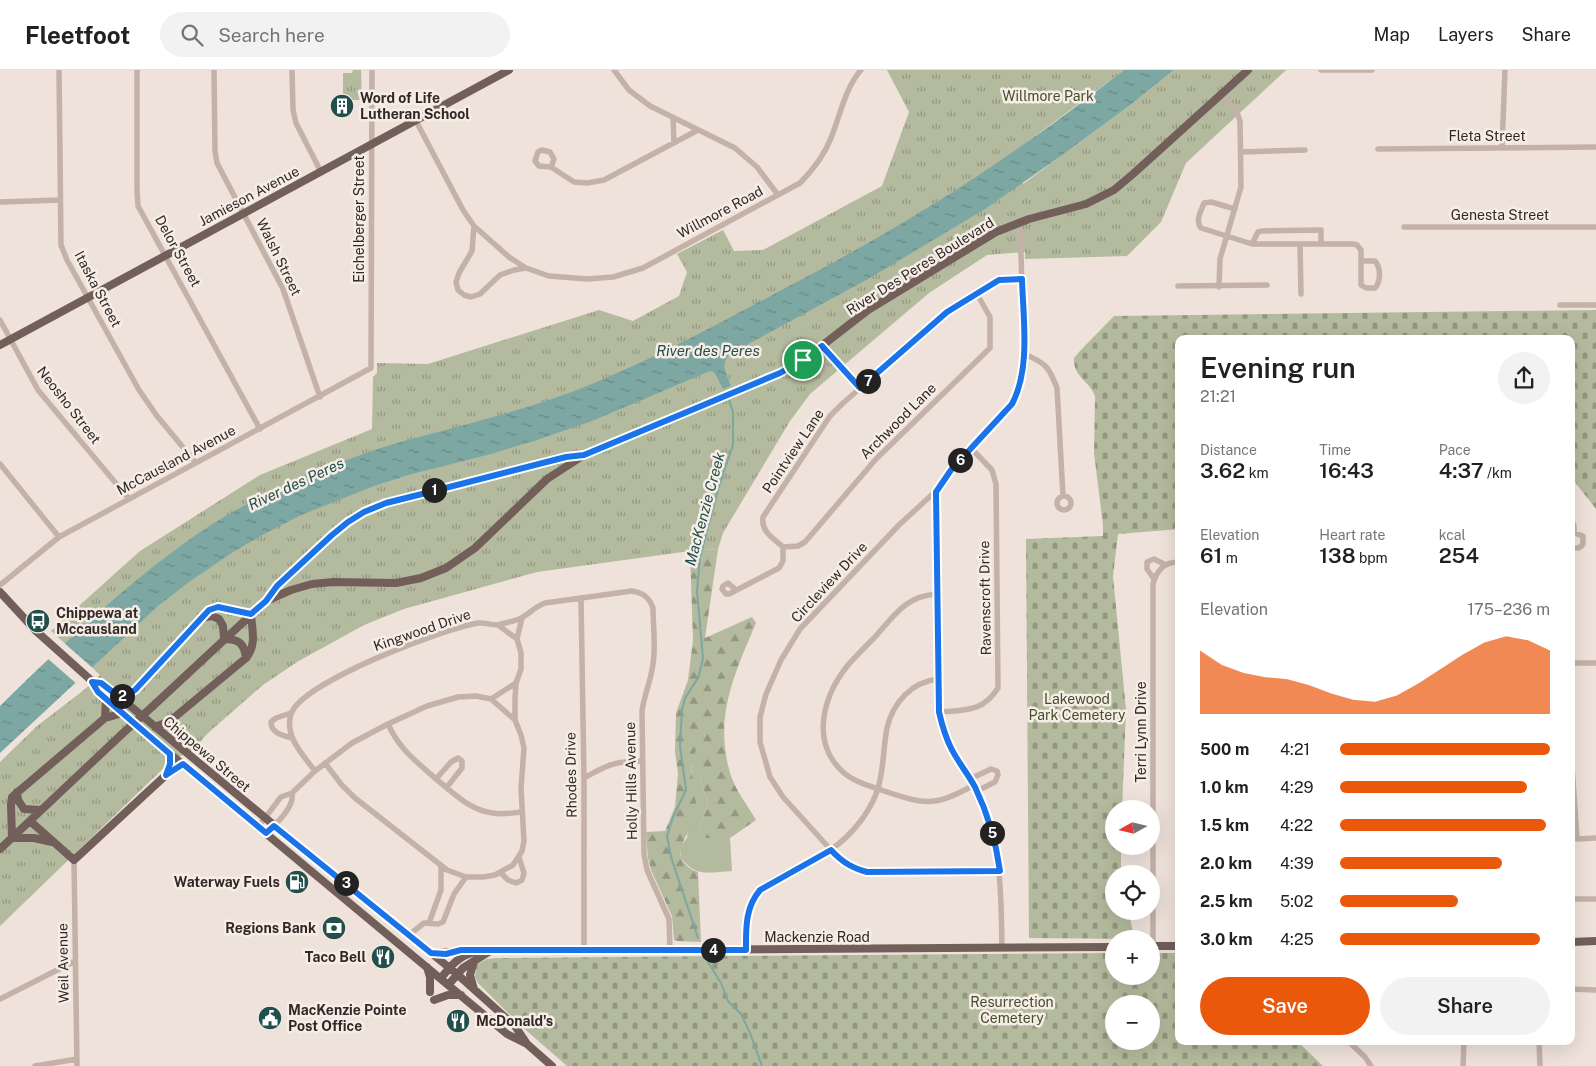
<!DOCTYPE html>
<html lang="en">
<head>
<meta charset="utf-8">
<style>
	:root { --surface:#fff; --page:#f2f2f2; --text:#202124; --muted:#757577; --line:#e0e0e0; --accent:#ea580c }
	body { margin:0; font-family:"Public Sans",sans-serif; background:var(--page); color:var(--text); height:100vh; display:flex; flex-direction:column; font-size:19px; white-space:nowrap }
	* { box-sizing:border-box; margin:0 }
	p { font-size:16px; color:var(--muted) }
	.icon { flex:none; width:28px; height:28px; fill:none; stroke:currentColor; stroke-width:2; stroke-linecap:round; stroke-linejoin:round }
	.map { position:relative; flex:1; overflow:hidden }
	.details { position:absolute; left:1175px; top:265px; width:400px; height:710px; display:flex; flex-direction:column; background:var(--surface); border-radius:10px; box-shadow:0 5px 20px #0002 }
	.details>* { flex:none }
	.needle { width:32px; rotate:262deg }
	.fabs { position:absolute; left:1105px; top:730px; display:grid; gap:10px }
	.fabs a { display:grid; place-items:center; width:55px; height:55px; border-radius:50%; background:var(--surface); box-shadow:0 5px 20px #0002; font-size:25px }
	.pin { position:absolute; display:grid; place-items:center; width:42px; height:42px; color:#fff; margin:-21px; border:2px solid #fff; border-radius:50%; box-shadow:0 1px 5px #0007 }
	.km { position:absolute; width:25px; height:25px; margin:-12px; border-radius:50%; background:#222; color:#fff; font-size:14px; line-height:25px; text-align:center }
	.round { display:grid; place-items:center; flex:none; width:52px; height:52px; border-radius:26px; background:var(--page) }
	.overview { display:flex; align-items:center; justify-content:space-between; height:85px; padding:0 25px }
	h1 { font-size:28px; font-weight:600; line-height:38px }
	.figures { display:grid; grid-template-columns:repeat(3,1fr); gap:8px; height:85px; padding:5px 25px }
	.figures div { display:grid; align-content:center }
	.figures b { font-size:21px; font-weight:600 }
	.figures small { font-size:14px; font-weight:400 }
	.figures p { font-size:14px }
	.chart { height:140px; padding:10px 25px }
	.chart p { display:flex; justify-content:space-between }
	.chart svg { width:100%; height:90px; margin-top:5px; fill:var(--accent); opacity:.7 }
	.button { display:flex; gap:10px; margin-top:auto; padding:10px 25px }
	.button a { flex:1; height:58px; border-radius:30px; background:var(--accent); color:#fff; font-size:20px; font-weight:600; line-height:58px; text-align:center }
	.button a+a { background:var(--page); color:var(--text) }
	ul { padding:0 25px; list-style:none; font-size:16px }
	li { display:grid; grid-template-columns:80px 60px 1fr; align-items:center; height:38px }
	li i { height:12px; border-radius:6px; background:var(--accent) }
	header { display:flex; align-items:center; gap:30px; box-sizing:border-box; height:70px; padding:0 25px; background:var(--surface); border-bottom:1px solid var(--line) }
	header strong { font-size:24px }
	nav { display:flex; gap:28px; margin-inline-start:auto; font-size:18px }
	.search { width:350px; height:45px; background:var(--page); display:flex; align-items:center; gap:12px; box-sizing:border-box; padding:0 18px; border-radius:28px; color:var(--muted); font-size:19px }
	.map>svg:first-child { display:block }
	.grass { fill:#b4ba9d }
	.forest { fill:url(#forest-firs) }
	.cemetery { fill:url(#cemetery-stones); fill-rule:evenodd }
	.park { fill:url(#park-tufts) }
	.water { fill:url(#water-ripples) }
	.pier { fill:#eee2da }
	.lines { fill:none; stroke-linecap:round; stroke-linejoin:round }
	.stream { stroke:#7da7a3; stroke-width:2 }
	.minor { stroke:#c4b1a8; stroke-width:5.5 }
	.major { stroke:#725f5a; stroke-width:8 }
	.major-bridge { stroke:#725f5a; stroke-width:8 }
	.route-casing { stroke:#fff; stroke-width:10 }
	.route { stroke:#1a73e8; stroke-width:6 }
	.labels { text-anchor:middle; stroke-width:5; stroke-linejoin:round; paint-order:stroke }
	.park-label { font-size:14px; fill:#454d2e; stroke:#f6ede6 }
	.poi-label { font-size:14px; font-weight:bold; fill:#322927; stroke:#f6ede6; text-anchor:start }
	.street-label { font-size:14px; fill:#322927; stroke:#f6ede6 }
	.water-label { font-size:15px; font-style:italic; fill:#224e4b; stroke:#f6ede6 }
</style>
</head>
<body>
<header>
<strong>Fleetfoot</strong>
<div class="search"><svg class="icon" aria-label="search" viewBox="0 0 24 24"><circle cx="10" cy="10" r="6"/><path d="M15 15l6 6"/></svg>Search here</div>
<nav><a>Map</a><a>Layers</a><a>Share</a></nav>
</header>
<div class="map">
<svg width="1596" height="996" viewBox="0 0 1596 996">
	<defs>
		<pattern id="forest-firs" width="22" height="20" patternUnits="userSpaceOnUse" patternTransform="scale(1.25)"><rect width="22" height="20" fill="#b4ba9d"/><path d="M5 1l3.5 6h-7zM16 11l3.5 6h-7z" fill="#939780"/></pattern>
		<pattern id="cemetery-stones" width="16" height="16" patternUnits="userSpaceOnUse" patternTransform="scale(1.25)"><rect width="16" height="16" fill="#b4ba9d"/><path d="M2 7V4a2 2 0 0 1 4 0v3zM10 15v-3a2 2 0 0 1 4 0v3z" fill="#939780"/></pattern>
		<pattern id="park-tufts" width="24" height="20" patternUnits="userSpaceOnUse" patternTransform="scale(1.25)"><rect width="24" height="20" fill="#b4ba9d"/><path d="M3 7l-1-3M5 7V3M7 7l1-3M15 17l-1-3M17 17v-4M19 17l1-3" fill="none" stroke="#939780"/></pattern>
		<pattern id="water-ripples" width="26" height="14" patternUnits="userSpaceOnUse" patternTransform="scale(1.25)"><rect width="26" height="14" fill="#7da7a3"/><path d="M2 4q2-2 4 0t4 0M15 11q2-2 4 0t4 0" fill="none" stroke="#678885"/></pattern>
	</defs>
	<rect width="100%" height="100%" fill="#eee2da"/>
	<path class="grass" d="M 698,678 L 701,710 L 708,735 L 699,758 L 704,768 L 730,768 L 732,801 C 709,802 696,808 681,788 L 680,777 L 687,768 L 692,712 L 692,686 Z"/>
	<path class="forest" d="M 718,479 L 705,568 L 752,547 L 756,553 C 734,605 713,649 731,706 C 736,721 748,736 756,750 L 730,768 L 703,768 L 699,758 L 708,735 L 701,710 L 697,679 C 685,698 697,720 696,740 C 694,755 677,777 681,787 C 683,794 691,800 698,802 L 701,872 L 677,871 L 674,870 L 672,846 L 651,800 L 648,788 L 646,762 L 665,761 L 675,737 L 678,703 L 675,682 L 676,643 L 688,610 L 693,570 L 690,481 Z"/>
	<path class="cemetery" d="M 1596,240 L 1596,439 L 1571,407 L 1571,269 L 1179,269 L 1179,459 L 1118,464 L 1113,506 L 1126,640 L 1122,739 L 1114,739 L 1114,776 L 1121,776 L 1121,804 L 1114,804 L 1114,841 L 1129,841 L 1134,869 L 1029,868 L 1026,469 L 1103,466 L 1103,455 L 1094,383 L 1095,326 C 1089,310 1073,307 1074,288 L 1079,282 L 1114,246 Z
		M 1114,883 L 1114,906 L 1151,906 L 1151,883 L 1179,883 L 1179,971 L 1297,971 L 1323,996 L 567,996 L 520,955 L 478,913 L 475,907 L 476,895 L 487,889 L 497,888 ZM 1114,934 L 1151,934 L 1151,971 L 1114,971 Z"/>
	<path class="park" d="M 353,0 L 361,0 L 362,30 L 343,30 L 343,3 L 352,3 Z
		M 887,0 L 1124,0 L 1023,75 L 1023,114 L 1129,36 L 1174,0 L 1286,0 L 1186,93 L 1161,152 L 1127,186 L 1025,189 L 1025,182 L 987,185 L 929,223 L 810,324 L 790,351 L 723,463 L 718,479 L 690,481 L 537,502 L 404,539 L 364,555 L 297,592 L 263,615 L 208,663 L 192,681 L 172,690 L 0,856 L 0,692 L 37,656 L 84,620 L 100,605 L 51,561 L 140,481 L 260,405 L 372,359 L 373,307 L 377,303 L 377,293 L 428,294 L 599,240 L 633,251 L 679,226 L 687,202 L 677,184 L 723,160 L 734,181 L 763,180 L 882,116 L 909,42 Z"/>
	<path class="water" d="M 1124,0 L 1174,0 L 1129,36 L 1061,86 L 985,139 L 868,209 L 730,284 C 719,295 727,304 731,316 L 723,319 L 714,302 L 710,301 L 592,351 L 537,370 L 491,384 L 408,405 L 374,416 L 299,446 L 266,463 L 233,482 L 189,512 L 158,536 L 0,683 L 0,636 C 67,571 135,504 214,453 C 262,423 315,401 369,382 C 406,369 445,361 482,350 C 524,339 567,325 606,308 C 659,285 709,259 759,232 C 850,185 940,134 1024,74 C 1058,51 1091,25 1124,0 Z"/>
	<path class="pier" d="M 63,572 L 95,600 L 78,615 L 47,588 Z"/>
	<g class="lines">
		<path class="stream" d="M 698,868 L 671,787 L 667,766 L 673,747 L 686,720 L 680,676 L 682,640 L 685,628 L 698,608 L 703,589 L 697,521 L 700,487 L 719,416 L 733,375 L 733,342 L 728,326
			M 708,892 L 721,913 L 728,931 L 741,944 L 750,963 L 762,996"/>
		<path class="minor" d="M 59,0 L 61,175 L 67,190 L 139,320 L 157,346 L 196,393
			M 137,0 L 137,120 L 138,136 L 260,359
			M 214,0 L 215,81 L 217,93 L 283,219 L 320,327
			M 292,0 L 293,40 L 296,53 L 321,102
			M 614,0 L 629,20 L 650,36 L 735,78 L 757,97 L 778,125
			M 1321,0 L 1372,0
			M 673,48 L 674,73
			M 416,51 L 463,140 L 474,156 L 472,181 L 459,203 L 456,212 L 458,220 L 464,225 L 471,227 L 480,224 L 500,205 L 514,200 L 526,198 L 549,206 L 587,209 L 613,207 L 643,198 L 800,113 C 813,100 824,86 831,68 C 840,46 845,18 861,0
			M 1502,78 L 1505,0
			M 1378,79 L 1596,77
			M 1241,82 L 1305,80
			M 551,97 L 554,89 L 550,82 L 542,80 L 538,82 L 535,91 L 539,96 L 551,97 L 574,112 L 587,113 L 604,110 L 698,60
			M 0,132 L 60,130
			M 1235,139 L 1211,132 L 1204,133 C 1201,141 1195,151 1201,158 L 1252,174 L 1353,174 L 1357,175 L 1361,180 L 1361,215 L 1366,218 L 1375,218 C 1381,211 1381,198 1375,191 L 1362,191
			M 474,156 L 509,187 L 526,198
			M 1404,157 L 1596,157
			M 1252,174 L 1258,162 L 1262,161 L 1321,160 L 1321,174
			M 1300,174 L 1301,224
			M 1178,216 L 1267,215
			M 1219,217 L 1220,189 L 1241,117 L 1240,51 L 1236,40 L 1221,24
			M 1560,235 L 1596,235
			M 0,250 L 38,320 L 129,429
			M 822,276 L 860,318
			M 1024,284 C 1046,293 1049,297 1057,318 L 1063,426
			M 0,394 L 59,467
			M 936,421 L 939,642 C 941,649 942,657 944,664 C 954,689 973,710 983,735 C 1002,781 1001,829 1002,878
			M1057 433a7 7 0 1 1 14 0a7 7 0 1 1-14 0Z
			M 1571,448 L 1574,456 L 1574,463
			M 1571,476 C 1576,479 1580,479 1583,474 L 1583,466 L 1574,463
			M 783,477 C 773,468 761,462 763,447 L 830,346 L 842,334 L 947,242 L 999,210 L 1022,209
			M 783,477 L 798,476 L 805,472 L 876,389 L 990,278 L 990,247 L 977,224
			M 1154,509 L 1147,499 L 1147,492 L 1154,489 L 1166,495
			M 0,515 L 59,467 L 371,298 L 372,0
			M 735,519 L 728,513 L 723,516 L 722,519 L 726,524 L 729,524 L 779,498 L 783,491 L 783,477
			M 937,524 C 905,526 894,546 874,568 C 865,577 856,586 848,595 C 823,626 810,672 843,702 C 854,712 870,716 884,721 C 927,735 934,737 974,715
			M 581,529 L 584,708 L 584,881
			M 498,555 L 517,569
			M 1571,593 L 1596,593
			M 491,629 L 515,650
			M 939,642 C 965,640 983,642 998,618 L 996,414 L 992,400 L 971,378
			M 388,654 C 400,680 415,690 436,709
			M 291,668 C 282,665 271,663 271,652 L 276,648 L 291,643
			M 1571,681 L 1577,769 L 1596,768
			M 325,693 L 341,714 L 355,728 L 447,800 L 466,807 L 483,807 L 495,805 L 513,795 L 522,781 L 524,771 L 521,718 L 524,678 L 521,665 L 515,650 L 515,629 L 516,613 L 521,599 L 521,583 L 517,569 L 522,548
			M 315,701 C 303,685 284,666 291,644 C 302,612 444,558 479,553 C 486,552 494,557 501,554 C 508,552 517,551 523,547 C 531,542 535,537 545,533 L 632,521 C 643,523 649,527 653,538 C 653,556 656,576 653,594 C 651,611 644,625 642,641 L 644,784 L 647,800 L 669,849 L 670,880
			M 584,708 C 607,695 615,691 642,691
			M 970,709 L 991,699 L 997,701 L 998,705 L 995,712 L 977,721
			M 447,717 L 462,698 L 462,691 L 458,688 L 451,692 L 436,709 C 454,723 469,740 493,743 C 502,745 512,743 521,742
			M 258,757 L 281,727 L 292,723 L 315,701 L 352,673 L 388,654 L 427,636 L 458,627 L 476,626 L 491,629 L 516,613
			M 266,763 C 276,754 295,737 292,723
			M 74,790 L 77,996
			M 1000,801 L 887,803 L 867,802 L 854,798 L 841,791 L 783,727 L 770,707 L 760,672 L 760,647 L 766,624 L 781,590 L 800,559 L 899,455 L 936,421 L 951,400 L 1012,335 L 1017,325 L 1024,284 L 1020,151
			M 501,803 L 508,810 L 516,813 L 522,810 L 524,803 L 519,787
			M 1571,829 L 1596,829
			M 429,853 L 441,820 L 441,797
			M 409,865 L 424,853 L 438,854 L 443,852 L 454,824 L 466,807
			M 1153,876 L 1153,514 C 1157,500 1164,492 1179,492
			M 746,880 C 746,863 744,843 753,828 C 766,807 810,794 830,780 C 843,772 854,760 863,748 C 869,739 875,729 878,718 C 884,699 883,678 887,658 C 893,632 912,612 938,609
			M 1571,919 L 1596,920
			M 0,929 L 75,891
			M 1348,971 L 1365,987 L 1371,996
			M 1539,971 L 1540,996
			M 35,996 L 77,989
			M 1463,996 L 1464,971"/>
		<path class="major" d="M 0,275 L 509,0
			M 0,522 L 36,561 L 93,612 L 98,622 L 157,673 L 507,964 L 527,974
			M 266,531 L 291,520 L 312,514 L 333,512 L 396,513 L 421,508 L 446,498 L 475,478 L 547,409 L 584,385 L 787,300 L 810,285 L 868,240 L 996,162 L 1029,149 L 1086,134 L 1114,120 L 1133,104 L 1248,0
			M 201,548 L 212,546 L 219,549 L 223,556 L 224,569
			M 224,569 C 239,569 244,573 246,588
			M 93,612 L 105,615 L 304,780 L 457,904 L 515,956 L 527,974 L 552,996
			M 118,626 L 125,625 L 135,620 L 209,539 L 218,537 L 251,544
			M 153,636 L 266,531 L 277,516 L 332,465 L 348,452 L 364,442 L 386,433 L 418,425 L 566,387 L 582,385
			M 105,648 L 106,629
			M 155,657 L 170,651 L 246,588 C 257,574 252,561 251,544
			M 166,705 L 170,694 L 170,684
			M 17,722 L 18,730 L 24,739 L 41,740
			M 30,751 L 74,790 L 166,705 L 183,694
			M 12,768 L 11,735 L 12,727 L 105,648 L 123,643
			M 12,768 L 34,768 L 52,772
			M 0,779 L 122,664
			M 1571,872 L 1596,871
			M 1151,876 L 1179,876
			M 431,883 C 444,884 457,880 471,881
			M 427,897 L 430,907 L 430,922
			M 441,908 C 453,893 459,886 478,881 L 1114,877
			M 449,914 L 463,898 L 490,881
			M 474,919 L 470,905 L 474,891
			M 434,930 L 448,925 L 461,925"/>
		<path class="major-bridge" d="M 122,664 L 153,636"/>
	</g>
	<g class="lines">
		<g class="route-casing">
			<path id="route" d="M 1022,209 C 1023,248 1031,298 1012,334 L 951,400 L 936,422 L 939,642 C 942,655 945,666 951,678 C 958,692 968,704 975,717 C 988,744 996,772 1000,801 L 867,802 C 852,798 842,792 831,780 L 760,820 C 745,838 746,858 746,880 L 461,880 L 446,884 L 431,883 L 274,756 L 266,763 L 183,694 L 166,705 L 170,694 L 170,684 L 98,622 L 92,612 L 101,613 L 118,626 L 125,626 L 135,620 L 209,540 L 218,537 L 251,544 L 266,531 L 277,516 L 332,465 L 348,452 L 364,442 L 386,433 L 418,425 L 566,387 L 584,385 L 780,303 L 803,290 L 822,276 L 860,318 L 947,242 L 999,210 Z"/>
		</g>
		<use href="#route" class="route"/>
	</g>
	<defs>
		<g id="building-disc" transform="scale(1.25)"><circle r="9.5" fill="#224e4b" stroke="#f6ede6"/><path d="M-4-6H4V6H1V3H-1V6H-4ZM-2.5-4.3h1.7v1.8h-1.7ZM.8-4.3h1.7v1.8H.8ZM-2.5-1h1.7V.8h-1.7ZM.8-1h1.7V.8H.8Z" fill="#fff"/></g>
		<g id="bus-disc" transform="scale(1.25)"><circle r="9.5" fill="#224e4b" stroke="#f6ede6"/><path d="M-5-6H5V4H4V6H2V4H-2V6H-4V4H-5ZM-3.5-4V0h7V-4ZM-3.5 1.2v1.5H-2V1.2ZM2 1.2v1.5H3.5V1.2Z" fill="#fff"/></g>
		<g id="fuel-disc" transform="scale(1.25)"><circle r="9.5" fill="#224e4b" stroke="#f6ede6"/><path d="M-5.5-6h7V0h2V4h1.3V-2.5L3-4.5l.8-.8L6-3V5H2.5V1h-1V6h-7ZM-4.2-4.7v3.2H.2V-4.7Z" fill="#fff"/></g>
		<g id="bank-disc" transform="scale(1.25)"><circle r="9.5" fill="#224e4b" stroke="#f6ede6"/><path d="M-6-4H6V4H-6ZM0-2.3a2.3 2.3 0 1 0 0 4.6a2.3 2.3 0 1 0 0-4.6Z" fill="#fff"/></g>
		<g id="restaurant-disc" transform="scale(1.25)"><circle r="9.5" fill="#224e4b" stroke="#f6ede6"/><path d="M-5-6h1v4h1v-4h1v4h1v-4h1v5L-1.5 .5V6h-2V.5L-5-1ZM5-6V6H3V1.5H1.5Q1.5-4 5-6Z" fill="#fff"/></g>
		<g id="civic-disc" transform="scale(1.25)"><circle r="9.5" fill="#224e4b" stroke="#f6ede6"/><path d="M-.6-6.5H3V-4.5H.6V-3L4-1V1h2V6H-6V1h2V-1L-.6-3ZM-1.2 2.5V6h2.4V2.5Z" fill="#fff"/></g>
	</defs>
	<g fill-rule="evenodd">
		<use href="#building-disc" x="342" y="36"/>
		<use href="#bus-disc" x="38" y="551"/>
		<use href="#fuel-disc" x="297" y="812"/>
		<use href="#bank-disc" x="334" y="858"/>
		<use href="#restaurant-disc" x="383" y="887"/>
		<use href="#civic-disc" x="270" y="948"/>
		<use href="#restaurant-disc" x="458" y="951"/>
	</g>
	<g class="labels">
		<g class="park-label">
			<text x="1048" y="31">Willmore Park</text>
			<text x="1077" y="634">Lakewood<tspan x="1077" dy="16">Park Cemetery</tspan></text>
			<text x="1012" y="937">Resurrection<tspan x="1012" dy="16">Cemetery</tspan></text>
		</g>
		<g class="poi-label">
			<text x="360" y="33">Word of Life<tspan x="360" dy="16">Lutheran School</tspan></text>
			<text x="56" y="548">Chippewa at<tspan x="56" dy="16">Mccausland</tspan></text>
			<text x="280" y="817" text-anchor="end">Waterway Fuels</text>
			<text x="316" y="863" text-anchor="end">Regions Bank</text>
			<text x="366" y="892" text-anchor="end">Taco Bell</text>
			<text x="288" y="945">MacKenzie Pointe<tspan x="288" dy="16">Post Office</tspan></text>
			<text x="476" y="956">McDonald's</text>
		</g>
		<g class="street-label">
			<text x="1487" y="71">Fleta Street</text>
			<text transform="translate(249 126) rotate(-28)" y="5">Jamieson Avenue</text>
			<text transform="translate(720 142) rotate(-28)" y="5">Willmore Road</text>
			<text x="1500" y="150">Genesta Street</text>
			<text transform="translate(359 149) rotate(-90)" y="5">Eichelberger Street</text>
			<text transform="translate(178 181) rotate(61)" y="5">Delor Street</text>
			<text transform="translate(279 187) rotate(64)" y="5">Walsh Street</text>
			<text transform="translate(920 196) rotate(-32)" y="5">River Des Peres Boulevard</text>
			<text transform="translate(98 219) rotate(62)" y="5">Itaska Street</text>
			<text transform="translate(69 335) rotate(52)" y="5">Neosho Street</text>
			<text transform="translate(898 351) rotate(-45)" y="5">Archwood Lane</text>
			<text transform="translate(793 381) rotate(-56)" y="5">Pointview Lane</text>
			<text transform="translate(176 390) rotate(-28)" y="5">McCausland Avenue</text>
			<text transform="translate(829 512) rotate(-47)" y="5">Circleview Drive</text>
			<text transform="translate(985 528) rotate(-91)" y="5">Ravenscroft Drive</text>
			<text transform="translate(422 560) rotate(-19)" y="5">Kingwood Drive</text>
			<text transform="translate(1141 662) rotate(-90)" y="5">Terri Lynn Drive</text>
			<text transform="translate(207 684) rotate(40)" y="5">Chippewa Street</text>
			<text transform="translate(571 705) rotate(-91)" y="5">Rhodes Drive</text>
			<text transform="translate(631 711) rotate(-91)" y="5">Holly Hills Avenue</text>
			<text x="817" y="872">Mackenzie Road</text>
			<text transform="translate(63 893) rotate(-91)" y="5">Weil Avenue</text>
		</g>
		<g class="water-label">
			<text x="708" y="286">River des Peres</text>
			<text transform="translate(296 414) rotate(-25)" y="5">River des Peres</text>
			<text transform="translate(705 439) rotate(-75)" y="5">MacKenzie Creek</text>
		</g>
	</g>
</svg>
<div class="fabs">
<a><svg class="needle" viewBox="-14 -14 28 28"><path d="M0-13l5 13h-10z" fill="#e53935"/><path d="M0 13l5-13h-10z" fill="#757577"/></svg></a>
<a><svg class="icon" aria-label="locate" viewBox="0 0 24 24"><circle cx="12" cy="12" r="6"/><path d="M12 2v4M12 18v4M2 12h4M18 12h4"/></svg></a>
<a>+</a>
<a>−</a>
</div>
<div class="pin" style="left:803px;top:290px;background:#1e9e55"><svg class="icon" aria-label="arrive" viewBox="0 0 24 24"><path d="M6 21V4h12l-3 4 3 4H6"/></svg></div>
<b class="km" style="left:434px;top:420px">1</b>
<b class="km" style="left:122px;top:626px">2</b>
<b class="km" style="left:346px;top:813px">3</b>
<b class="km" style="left:713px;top:880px">4</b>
<b class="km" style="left:992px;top:763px">5</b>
<b class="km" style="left:960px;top:390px">6</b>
<b class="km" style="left:868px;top:311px">7</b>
<section class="details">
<div class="overview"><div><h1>Evening run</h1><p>21:21</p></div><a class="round"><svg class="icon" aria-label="share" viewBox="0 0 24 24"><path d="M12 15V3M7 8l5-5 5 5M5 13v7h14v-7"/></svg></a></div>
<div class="figures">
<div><p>Distance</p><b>3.62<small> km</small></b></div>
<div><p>Time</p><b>16:43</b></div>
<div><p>Pace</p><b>4:37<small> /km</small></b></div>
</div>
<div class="figures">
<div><p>Elevation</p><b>61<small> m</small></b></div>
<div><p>Heart rate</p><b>138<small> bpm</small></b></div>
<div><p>kcal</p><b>254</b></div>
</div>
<div class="chart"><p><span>Elevation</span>175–236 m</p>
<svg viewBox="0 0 160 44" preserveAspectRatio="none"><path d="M0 44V13L10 20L20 24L30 26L40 27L50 30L60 34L70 37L80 38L90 35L100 29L110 22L120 15L130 9L140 6L150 8L160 13V44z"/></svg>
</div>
<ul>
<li><b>500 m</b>4:21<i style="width:100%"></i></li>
<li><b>1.0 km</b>4:29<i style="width:89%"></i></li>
<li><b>1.5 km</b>4:22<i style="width:98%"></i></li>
<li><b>2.0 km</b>4:39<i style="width:77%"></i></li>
<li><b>2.5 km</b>5:02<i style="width:56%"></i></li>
<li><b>3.0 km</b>4:25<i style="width:95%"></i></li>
</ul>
<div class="button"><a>Save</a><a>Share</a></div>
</section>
</div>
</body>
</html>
